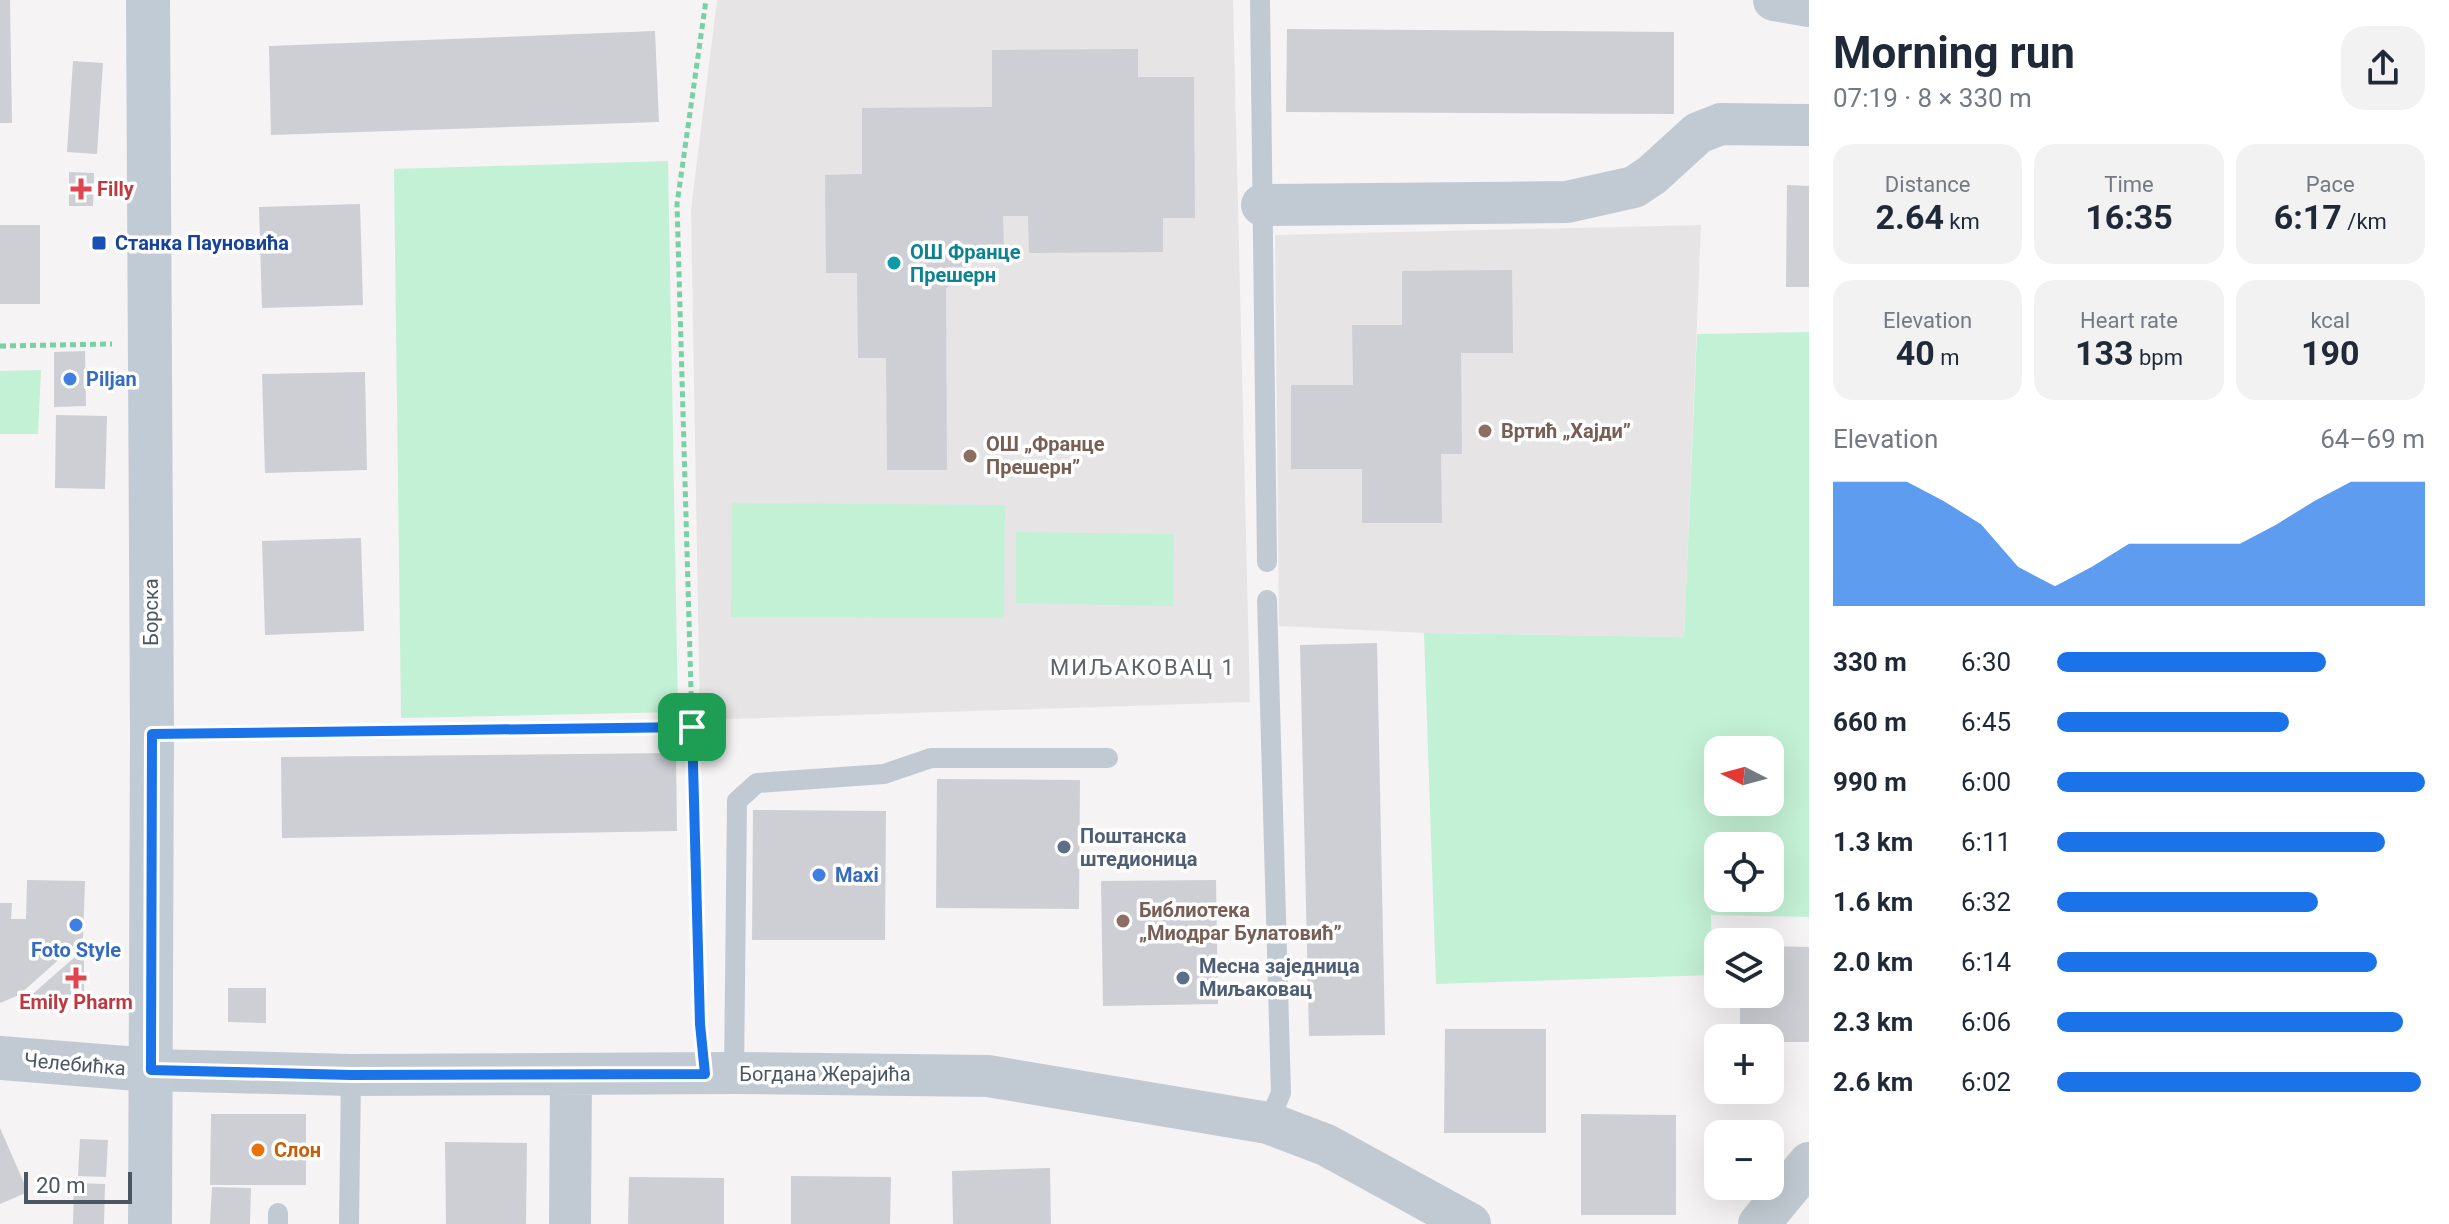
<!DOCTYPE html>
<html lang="en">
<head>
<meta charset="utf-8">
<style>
	:root { --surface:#fff; --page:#f2f2f3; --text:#1f2937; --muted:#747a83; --accent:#1a73e8 }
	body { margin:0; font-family:Roboto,sans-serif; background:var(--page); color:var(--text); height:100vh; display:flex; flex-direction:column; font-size:30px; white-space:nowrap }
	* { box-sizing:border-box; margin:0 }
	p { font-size:26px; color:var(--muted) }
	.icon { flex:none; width:44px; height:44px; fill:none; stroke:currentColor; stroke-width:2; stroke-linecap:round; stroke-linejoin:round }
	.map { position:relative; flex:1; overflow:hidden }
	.details { display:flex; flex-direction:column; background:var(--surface); width:640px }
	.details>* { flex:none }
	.needle { width:52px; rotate:276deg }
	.buttons { position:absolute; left:1704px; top:736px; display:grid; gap:16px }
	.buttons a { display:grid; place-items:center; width:80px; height:80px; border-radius:16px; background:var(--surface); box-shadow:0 8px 32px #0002; font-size:40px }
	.scale { position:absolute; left:24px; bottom:20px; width:108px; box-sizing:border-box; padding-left:8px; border:4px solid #4a5661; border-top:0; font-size:22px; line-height:28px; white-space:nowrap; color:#4a5661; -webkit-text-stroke:6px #fff; paint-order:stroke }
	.pin { position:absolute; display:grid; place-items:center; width:68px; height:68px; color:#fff; margin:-34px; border-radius:16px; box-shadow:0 4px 12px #0006 }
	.round { display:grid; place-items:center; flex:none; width:84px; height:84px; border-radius:24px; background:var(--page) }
	.headline { display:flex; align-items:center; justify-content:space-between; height:136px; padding:0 24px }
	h1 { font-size:44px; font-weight:700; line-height:60px }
	.metrics { display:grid; grid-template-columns:repeat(3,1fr); gap:12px; height:136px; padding:8px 24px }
	.metrics div { display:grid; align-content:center; border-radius:20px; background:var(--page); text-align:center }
	.metrics b { font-size:34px; font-weight:700 }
	.metrics small { font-size:22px; font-weight:400 }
	.metrics p { font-size:22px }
	.chart { height:224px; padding:16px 24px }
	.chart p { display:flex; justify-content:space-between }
	.chart svg { width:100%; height:144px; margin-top:8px; fill:var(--accent); opacity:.7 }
	ul { padding:0 24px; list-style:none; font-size:26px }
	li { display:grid; grid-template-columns:128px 96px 1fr; align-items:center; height:60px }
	li i { height:20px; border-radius:10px; background:var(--accent) }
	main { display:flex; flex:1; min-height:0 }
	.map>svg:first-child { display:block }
	.education { fill:#e6e4e5 }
	.green { fill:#c3f1d5; fill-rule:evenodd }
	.building { fill:#cdcfd5 }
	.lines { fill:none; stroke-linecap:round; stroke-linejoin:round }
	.path { stroke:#7ad0a6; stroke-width:5; stroke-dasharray:6 4; stroke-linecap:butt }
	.service { stroke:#c1cad2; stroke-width:20 }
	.minor { stroke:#c1cad2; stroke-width:42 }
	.tertiary { stroke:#c1cad2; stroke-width:44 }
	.secondary { stroke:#c1cbd6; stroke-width:44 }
	.route-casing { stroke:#fff; stroke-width:16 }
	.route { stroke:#1a73e8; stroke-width:10 }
	.health-dot { fill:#e0444e; stroke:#fff; stroke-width:3 }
	.transit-dot { fill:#1a4fb4; stroke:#fff; stroke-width:3 }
	.culture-dot { fill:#0f9aa8; stroke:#fff; stroke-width:3 }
	.shop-dot { fill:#3f7fe0; stroke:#fff; stroke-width:3 }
	.education-dot { fill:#8d6e63; stroke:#fff; stroke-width:3 }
	.service-dot { fill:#5c6f8a; stroke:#fff; stroke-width:3 }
	.food-dot { fill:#e8710a; stroke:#fff; stroke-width:3 }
	.labels { text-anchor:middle; stroke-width:7; stroke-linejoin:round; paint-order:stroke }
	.health-label { font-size:20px; font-weight:bold; fill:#be3a42; stroke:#fff; text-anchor:start }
	.transit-label { font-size:20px; font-weight:bold; fill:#164399; stroke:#fff; text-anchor:start }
	.culture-label { font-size:20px; font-weight:bold; fill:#0d838f; stroke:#fff; text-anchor:start }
	.shop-label { font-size:20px; font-weight:bold; fill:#366cbe; stroke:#fff; text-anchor:start }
	.education-label { font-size:20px; font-weight:bold; fill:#785e54; stroke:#fff; text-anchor:start }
	.street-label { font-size:20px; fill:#4a5661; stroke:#fff }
	.service-label { font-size:20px; font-weight:bold; fill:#4e5e75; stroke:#fff; text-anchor:start }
	.food-label { font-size:20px; font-weight:bold; fill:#c56008; stroke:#fff; text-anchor:start }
	.neighbourhood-label { font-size:22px; letter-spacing:2px; fill:#5f6368; stroke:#fff }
</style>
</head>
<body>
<main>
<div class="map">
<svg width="1809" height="1224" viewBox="0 0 1809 1224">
	<rect width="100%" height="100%" fill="#f5f3f3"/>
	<path class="education" d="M 717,0 L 1233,0 L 1250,702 L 700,720 L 691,210 Z
		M 1701,225 L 1684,637 L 1424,633 L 1279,626 L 1275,235 Z"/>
	<path class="green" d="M 668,161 L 678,712 L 401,718 L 394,169 Z
		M 1809,332 L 1809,917 L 1711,915 L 1712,975 L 1436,984 L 1424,633 L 1684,637 L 1697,334 ZM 1718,750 L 1770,750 L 1770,802 L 1718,802 ZM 1718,846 L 1770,846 L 1770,898 L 1718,898 Z
		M 41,370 L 38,434 L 0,434 L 0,371 Z
		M 732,503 L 1005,505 L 1004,618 L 731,617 Z
		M 1016,532 L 1174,534 L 1173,606 L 1016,603 Z"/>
	<path class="building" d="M 0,0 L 10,0 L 12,123 L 0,123 Z
		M 1287,29 L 1674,32 L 1674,114 L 1286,112 Z
		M 655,31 L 659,122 L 271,135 L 269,46 Z
		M 1138,49 L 1138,77 L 1194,77 L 1195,218 L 1163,218 L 1163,252 L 1029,253 L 1028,216 L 1003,216 L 1004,248 L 962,249 L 963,280 L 946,288 L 947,470 L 887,470 L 886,358 L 858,358 L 857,273 L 826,273 L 825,175 L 862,174 L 862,108 L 992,107 L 992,50 Z
		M 73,61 L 103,63 L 97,154 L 67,152 Z
		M 69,172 L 94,173 L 93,206 L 69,206 Z
		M 1787,185 L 1809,186 L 1809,287 L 1786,287 Z
		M 360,204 L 363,305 L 262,308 L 259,207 Z
		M 0,225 L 40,225 L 40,304 L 0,304 Z
		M 1512,270 L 1513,353 L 1461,353 L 1462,454 L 1441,454 L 1442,523 L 1362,523 L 1362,469 L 1291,469 L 1291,385 L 1353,385 L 1352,325 L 1402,325 L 1402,271 Z
		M 85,351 L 86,406 L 54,407 L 54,352 Z
		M 365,372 L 367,470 L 265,473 L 262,374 Z
		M 56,415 L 107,416 L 105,489 L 55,488 Z
		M 361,538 L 364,631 L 265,635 L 262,541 Z
		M 1377,643 L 1385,1035 L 1309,1036 L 1300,645 Z
		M 676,753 L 677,831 L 282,838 L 281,757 Z
		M 937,779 L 1080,780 L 1079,909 L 936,908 Z
		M 753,810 L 886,811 L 885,940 L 752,940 Z
		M 27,880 L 85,881 L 83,938 L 19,995 L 0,1003 L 0,903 L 12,903 L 11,919 L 26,919 Z
		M 1216,880 L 1218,1004 L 1103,1006 L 1101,881 Z
		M 1770,946 L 1809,947 L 1809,1042 L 1770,1042 L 1770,1038 L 1740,1038 L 1740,994 L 1770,994 Z
		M 84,949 L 84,999 L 28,998 Z
		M 228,988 L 266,988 L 266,1023 L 228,1022 Z
		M 1445,1029 L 1546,1029 L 1546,1133 L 1444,1133 Z
		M 211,1114 L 306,1114 L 306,1185 L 210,1185 Z
		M 1581,1114 L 1676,1115 L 1676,1215 L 1581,1215 Z
		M 0,1128 L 28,1192 L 0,1204 Z
		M 80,1139 L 108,1140 L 106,1177 L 78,1176 Z
		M 445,1142 L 527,1143 L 526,1224 L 446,1224 Z
		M 1050,1168 L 1051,1224 L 953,1224 L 952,1171 Z
		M 791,1176 L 891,1177 L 890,1224 L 791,1224 Z
		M 629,1177 L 724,1178 L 724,1224 L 628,1224 Z
		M 74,1183 L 105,1184 L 104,1224 L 73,1224 Z
		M 212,1187 L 251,1188 L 250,1224 L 210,1224 Z"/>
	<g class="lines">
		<path class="path" d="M 0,346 L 112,344
			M 189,734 L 692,727
			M 701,1037 L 677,204 L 706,0"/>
		<path class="service" d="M 1260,0 L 1267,562
			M 1267,600 L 1281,1093 L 1268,1123
			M 734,1073 L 737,801 L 757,783 L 884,774 L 931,758 L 1108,758
			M 278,1213 L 278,1224
			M 349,1224 L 351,1075"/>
		<path class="minor" d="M 1774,0 L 1809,6
			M 1262,205 L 1567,202 L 1634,187 L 1652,175 L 1698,133 L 1721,124 L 1809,125
			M 151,1070 L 351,1075 L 734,1073 L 988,1076 L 1268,1123 L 1326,1145 L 1470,1224
			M 570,1224 L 571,1076
			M 1759,1224 L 1809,1163"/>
		<path class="tertiary" d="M 0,1058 L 151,1070"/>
		<path class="secondary" d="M 148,0 L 152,734 L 150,1224"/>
	</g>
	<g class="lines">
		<g class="route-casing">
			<path id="route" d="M 692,727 L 700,1024 L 705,1074 L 351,1075 L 151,1070 L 152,734 Z"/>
		</g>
		<use href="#route" class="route"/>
	</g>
	<g class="health-dot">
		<path d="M77 177h8v8h8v8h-8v8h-8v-8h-8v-8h8z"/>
		<path d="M72 966h8v8h8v8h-8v8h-8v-8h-8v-8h8z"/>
	</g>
	<rect class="transit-dot" x="91" y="235" width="16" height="16" rx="4"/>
	<circle class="culture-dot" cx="894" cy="263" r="8"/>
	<g class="shop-dot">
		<circle cx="70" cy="379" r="8"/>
		<circle cx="819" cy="875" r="8"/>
		<circle cx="76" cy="925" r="8"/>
	</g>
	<g class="education-dot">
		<circle cx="1485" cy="431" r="8"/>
		<circle cx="970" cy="456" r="8"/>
		<circle cx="1123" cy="921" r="8"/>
	</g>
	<g class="service-dot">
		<circle cx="1064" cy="847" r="8"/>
		<circle cx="1183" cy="978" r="8"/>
	</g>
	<circle class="food-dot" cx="258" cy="1150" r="8"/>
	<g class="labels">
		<g class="health-label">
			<text x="97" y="196">Filly</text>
			<text x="76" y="1009" text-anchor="middle">Emily Pharm</text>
		</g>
		<g class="transit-label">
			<text x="115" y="250">Станка Пауновића</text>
		</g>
		<g class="culture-label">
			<text x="910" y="259">ОШ Франце<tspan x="910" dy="23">Прешерн</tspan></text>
		</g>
		<g class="shop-label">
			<text x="86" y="386">Piljan</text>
			<text x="835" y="882">Maxi</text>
			<text x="76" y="957" text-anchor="middle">Foto Style</text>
		</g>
		<g class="education-label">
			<text x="1501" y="438">Вртић „Хајди”</text>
			<text x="986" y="451">ОШ „Франце<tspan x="986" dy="23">Прешерн”</tspan></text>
			<text x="1139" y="917">Библиотека<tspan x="1139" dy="23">„Миодраг Булатовић”</tspan></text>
		</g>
		<g class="street-label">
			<text transform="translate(151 612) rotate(-90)" y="7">Борска</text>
			<text transform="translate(75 1064) rotate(5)" y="7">Челебићка</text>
			<text x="825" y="1081">Богдана Жерајића</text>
		</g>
		<g class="service-label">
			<text x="1080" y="843">Поштанска<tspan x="1080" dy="23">штедионица</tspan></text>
			<text x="1199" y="973">Месна заједница<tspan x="1199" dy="23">Миљаковац</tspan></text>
		</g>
		<g class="food-label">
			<text x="274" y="1157">Слон</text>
		</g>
		<g class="neighbourhood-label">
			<text x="1143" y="675">МИЉАКОВАЦ 1</text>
		</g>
	</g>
</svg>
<div class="buttons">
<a><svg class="needle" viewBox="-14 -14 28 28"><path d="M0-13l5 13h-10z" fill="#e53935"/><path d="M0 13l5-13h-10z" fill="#747a83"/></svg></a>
<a><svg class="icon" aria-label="locate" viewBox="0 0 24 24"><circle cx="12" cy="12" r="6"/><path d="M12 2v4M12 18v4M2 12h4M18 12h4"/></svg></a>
<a><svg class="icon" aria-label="layers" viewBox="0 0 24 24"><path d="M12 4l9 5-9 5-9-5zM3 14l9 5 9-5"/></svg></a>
<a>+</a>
<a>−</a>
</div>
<div class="scale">20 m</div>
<div class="pin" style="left:692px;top:727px;background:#1e9e55"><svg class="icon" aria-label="arrive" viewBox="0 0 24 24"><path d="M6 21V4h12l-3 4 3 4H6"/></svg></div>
</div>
<section class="details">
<div class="headline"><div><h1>Morning run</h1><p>07:19 · 8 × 330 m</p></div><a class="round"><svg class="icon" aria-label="share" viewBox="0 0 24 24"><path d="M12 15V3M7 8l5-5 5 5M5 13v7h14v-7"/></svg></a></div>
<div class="metrics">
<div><p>Distance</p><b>2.64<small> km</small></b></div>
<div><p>Time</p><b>16:35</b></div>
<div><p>Pace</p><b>6:17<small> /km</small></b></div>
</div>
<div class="metrics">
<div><p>Elevation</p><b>40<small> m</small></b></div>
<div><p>Heart rate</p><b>133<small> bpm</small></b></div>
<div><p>kcal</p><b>190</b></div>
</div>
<div class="chart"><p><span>Elevation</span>64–69 m</p>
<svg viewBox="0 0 160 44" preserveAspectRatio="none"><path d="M0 44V6L10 6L20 6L30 12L40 19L50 32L60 38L70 32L80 25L90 25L100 25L110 25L120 19L130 12L140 6L150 6L160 6V44z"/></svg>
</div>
<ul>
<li><b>330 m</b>6:30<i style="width:73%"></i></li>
<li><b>660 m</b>6:45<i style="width:63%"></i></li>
<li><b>990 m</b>6:00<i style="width:100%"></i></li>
<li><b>1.3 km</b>6:11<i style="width:89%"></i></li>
<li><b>1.6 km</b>6:32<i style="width:71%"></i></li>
<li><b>2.0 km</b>6:14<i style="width:87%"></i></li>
<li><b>2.3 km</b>6:06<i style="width:94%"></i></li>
<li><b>2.6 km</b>6:02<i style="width:99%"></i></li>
</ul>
</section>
</main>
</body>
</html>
